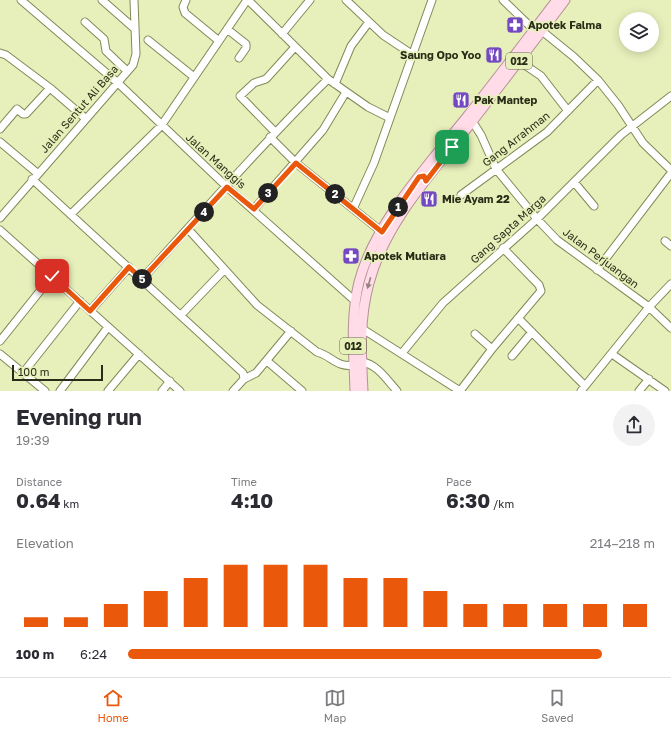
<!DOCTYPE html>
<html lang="en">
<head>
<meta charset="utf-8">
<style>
	:root { --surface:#fff; --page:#f2f2f3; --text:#2b2b33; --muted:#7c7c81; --line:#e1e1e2; --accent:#ea580c }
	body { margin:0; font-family:"Golos Text",sans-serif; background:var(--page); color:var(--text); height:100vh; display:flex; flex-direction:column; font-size:15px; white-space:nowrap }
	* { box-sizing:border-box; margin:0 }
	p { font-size:13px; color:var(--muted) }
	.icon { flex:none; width:22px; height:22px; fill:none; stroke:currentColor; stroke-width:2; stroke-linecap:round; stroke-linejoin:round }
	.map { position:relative; height:391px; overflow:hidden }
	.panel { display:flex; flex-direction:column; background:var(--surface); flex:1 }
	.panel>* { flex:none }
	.fabs { position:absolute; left:619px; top:12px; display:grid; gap:8px }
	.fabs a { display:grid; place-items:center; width:40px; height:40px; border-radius:50%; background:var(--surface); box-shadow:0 2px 10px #0003; font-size:20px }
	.scale { position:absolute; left:12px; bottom:10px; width:91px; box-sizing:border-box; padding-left:4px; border:2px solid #292d18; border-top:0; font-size:11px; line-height:14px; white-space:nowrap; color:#292d18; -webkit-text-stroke:3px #e7f0bb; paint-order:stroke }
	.pin { position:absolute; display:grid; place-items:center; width:34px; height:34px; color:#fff; margin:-17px; border-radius:8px; box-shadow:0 2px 6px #0006 }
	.km { position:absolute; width:20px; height:20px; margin:-10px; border-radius:50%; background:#222; color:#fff; font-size:11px; line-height:20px; text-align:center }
	.round { display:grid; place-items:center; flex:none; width:42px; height:42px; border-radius:21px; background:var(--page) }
	.headline { display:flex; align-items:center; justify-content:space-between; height:68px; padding:0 16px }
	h1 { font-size:22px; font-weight:700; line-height:30px }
	.figures { display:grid; grid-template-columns:repeat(3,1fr); gap:6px; height:68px; padding:4px 16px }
	.figures div { display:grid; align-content:center }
	.figures b { font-size:20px; font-weight:700 }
	.figures small { font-size:11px; font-weight:400 }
	.figures p { font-size:11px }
	.chart { height:112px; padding:8px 16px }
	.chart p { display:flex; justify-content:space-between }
	.chart svg { width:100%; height:72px; margin-top:4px; stroke:var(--accent); stroke-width:6 }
	ul { padding:0 16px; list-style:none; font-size:13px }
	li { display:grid; grid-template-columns:64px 48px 1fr; align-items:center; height:30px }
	li i { height:10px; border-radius:5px; background:var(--accent) }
	.tabs { display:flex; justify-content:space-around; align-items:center; height:56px; border-top:1px solid var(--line); background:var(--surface); font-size:11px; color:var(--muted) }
	.tabs a { display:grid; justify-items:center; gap:2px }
	.tabs .on { color:var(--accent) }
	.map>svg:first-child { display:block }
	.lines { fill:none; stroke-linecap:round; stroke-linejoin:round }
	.minor-casing { stroke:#818958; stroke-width:9 }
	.major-casing { stroke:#b48f95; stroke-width:11 }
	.minor { stroke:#fff; stroke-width:7 }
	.major { stroke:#ffdce8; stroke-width:9 }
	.oneway { fill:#948480 }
	.route-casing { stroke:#fff; stroke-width:8 }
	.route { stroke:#ea580c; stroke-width:5 }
	.labels { text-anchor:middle; stroke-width:3.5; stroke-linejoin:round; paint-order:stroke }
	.shield { fill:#e7f0bb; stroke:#626849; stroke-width:1 }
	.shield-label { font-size:10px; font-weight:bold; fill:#292d18 }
	.poi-label { font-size:11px; font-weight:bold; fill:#292d18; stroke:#e7f0bb; text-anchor:start }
	.street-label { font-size:11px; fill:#292d18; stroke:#e7f0bb }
</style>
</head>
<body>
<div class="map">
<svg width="671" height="391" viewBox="0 0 671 391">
	<rect width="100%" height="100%" fill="#e7f0bb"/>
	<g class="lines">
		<g class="minor-casing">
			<path id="minor" d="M 21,0 L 118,83 L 227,187 L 355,301
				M 102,0 L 135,29
				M 186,0 L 183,7 L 185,13 L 219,41
				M 248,0 L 328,79 L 368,107 L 390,118
				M 346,0 L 383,35 L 413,55
				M 503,0 L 534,30
				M 85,22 L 104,39 L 106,51 L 127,71
				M 227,29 L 246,44 L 246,48 L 239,58
				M 542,31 L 574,57 L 598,80 L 618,105 L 643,143 L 671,170
				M 282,34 L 310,0
				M 148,40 L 194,77
				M 0,53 L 6,55 L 50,88 L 85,118
				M 519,61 L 541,76 L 568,111
				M 335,84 L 351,46 L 369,22
				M 472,121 L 481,135 L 496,169 L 537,219 L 557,240 L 649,307 L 671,328
				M 0,129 L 17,109 L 23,114 L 26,114 L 50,88
				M 275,132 L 240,96 L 254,83 L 266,79 L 295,47
				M 270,137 L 296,163 L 382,232
				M 0,142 L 37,173
				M 32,179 L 243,373 L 244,379 L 233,391
				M 574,182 L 594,206
				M 461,195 L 547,132 L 598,80
				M 254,209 L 323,130 L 346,92
				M 353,209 L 374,163 L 432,0
				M 71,214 L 161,126 L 247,0
				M 0,218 L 133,65 L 136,54 L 134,0
				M 188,229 L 257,305 L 317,352 C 332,356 337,368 354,365
				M 0,230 L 180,391
				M 665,241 L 671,246
				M 597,270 L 671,173
				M 142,279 C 203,212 263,143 328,79
				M 90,311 L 129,267
				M 181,315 L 224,270
				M 518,318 L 585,386
				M 361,328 L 460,391
				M 475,334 L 492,349
				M 0,341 L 52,276
				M 402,353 L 443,303 L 537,219 L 621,135 L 671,96
				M 0,354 L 45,391
				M 612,354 L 665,391
				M 512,356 L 532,332
				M 267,361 L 302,391
				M 362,362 C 377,364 387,380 397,391
				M 23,373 L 80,301
				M 244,379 L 256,373 L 291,331
				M 60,391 L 108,327
				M 108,391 L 139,354
				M 162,391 L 170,381
				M 460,391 L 492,349 L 541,291 L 539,285 L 503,248
				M 581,391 L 649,307 L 671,284
				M 639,391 L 649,379"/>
		</g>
		<g class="major-casing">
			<path id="major" d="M 355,391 C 354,355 350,318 359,282 C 374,224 429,164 466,118 C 497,79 527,39 557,0
				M 363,391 C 361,354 359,319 369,283 C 384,226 428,177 464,132 C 498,88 532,44 565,0"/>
		</g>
		<use href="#minor" class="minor"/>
		<use href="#major" class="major"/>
	</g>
	<defs><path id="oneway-solid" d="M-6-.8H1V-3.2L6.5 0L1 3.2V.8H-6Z"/></defs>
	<use class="oneway" href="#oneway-solid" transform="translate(369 283) rotate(106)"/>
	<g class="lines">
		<g class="route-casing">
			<path id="route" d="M 52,276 L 90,311 L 129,267 L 142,279 L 227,187 L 254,209 L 296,163 L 382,232 L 419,177 L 424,176 L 426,181 L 452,147"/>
		</g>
		<use href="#route" class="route"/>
	</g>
	<defs>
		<g id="pharmacy-square" transform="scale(0.9)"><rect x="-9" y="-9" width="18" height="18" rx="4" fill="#7448c1" stroke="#e7f0bb"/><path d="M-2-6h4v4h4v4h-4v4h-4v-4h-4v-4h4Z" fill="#fff"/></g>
		<g id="restaurant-square" transform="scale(0.9)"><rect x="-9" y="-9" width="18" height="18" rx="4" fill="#7448c1" stroke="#e7f0bb"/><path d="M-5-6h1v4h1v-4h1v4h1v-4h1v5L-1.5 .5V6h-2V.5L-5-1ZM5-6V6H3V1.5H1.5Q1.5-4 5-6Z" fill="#fff"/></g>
	</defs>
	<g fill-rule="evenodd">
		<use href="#pharmacy-square" x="515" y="25"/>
		<use href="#restaurant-square" x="494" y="55"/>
		<use href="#restaurant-square" x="461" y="100"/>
		<use href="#restaurant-square" x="429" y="199"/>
		<use href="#pharmacy-square" x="351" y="256"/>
	</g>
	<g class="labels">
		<g class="shield">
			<rect x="506" y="53" width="26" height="16" rx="3"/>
			<rect x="340" y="338" width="26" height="16" rx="3"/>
		</g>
		<g class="shield-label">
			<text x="519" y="65">012</text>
			<text x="353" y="350">012</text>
		</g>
		<g class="poi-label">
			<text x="528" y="29">Apotek Falma</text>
			<text x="481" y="59" text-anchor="end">Saung Opo Yoo</text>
			<text x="474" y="104">Pak Mantep</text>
			<text x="442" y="203">Mie Ayam 22</text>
			<text x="364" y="260">Apotek Mutiara</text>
		</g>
		<g class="street-label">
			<text transform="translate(79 109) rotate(-49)" y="4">Jalan Sentut Ali Basa</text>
			<text transform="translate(516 139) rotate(-38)" y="4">Gang Arrahman</text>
			<text transform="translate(216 161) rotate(42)" y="4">Jalan Manggis</text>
			<text transform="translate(508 229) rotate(-42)" y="4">Gang Sapta Marga</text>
			<text transform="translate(601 258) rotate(37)" y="4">Jalan Perjuangan</text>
		</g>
	</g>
</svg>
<div class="fabs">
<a><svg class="icon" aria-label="layers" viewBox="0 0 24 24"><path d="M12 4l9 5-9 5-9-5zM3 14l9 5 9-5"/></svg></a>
</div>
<div class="scale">100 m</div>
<div class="pin" style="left:452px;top:147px;background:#1e9e55"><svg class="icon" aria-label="arrive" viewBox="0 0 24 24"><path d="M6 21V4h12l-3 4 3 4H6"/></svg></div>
<div class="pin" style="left:52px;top:276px;background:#d93025"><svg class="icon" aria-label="check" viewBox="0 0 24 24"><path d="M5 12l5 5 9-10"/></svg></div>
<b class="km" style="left:398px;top:207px">1</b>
<b class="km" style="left:335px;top:194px">2</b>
<b class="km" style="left:268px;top:193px">3</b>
<b class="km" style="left:204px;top:212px">4</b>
<b class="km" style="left:142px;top:279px">5</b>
</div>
<section class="panel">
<div class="headline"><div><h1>Evening run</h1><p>19:39</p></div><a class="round"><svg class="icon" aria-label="share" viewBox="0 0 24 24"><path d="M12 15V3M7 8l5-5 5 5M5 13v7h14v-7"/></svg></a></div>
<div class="figures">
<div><p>Distance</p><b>0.64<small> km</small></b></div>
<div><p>Time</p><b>4:10</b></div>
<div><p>Pace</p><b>6:30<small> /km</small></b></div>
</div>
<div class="chart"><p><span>Elevation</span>214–218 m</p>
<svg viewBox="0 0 160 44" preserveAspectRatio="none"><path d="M5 44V38M15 44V38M25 44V30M35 44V22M45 44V14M55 44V6M65 44V6M75 44V6M85 44V14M95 44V14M105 44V22M115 44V30M125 44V30M135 44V30M145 44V30M155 44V30"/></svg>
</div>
<ul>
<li><b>100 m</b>6:24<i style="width:90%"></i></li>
</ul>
</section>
<nav class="tabs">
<a class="on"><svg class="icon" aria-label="home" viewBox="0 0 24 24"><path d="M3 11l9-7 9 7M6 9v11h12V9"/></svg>Home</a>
<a><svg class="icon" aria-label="map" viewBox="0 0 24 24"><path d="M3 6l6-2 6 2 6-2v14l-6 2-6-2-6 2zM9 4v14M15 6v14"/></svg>Map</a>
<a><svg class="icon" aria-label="saved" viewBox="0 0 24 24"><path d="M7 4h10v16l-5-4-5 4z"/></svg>Saved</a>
</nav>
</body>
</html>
